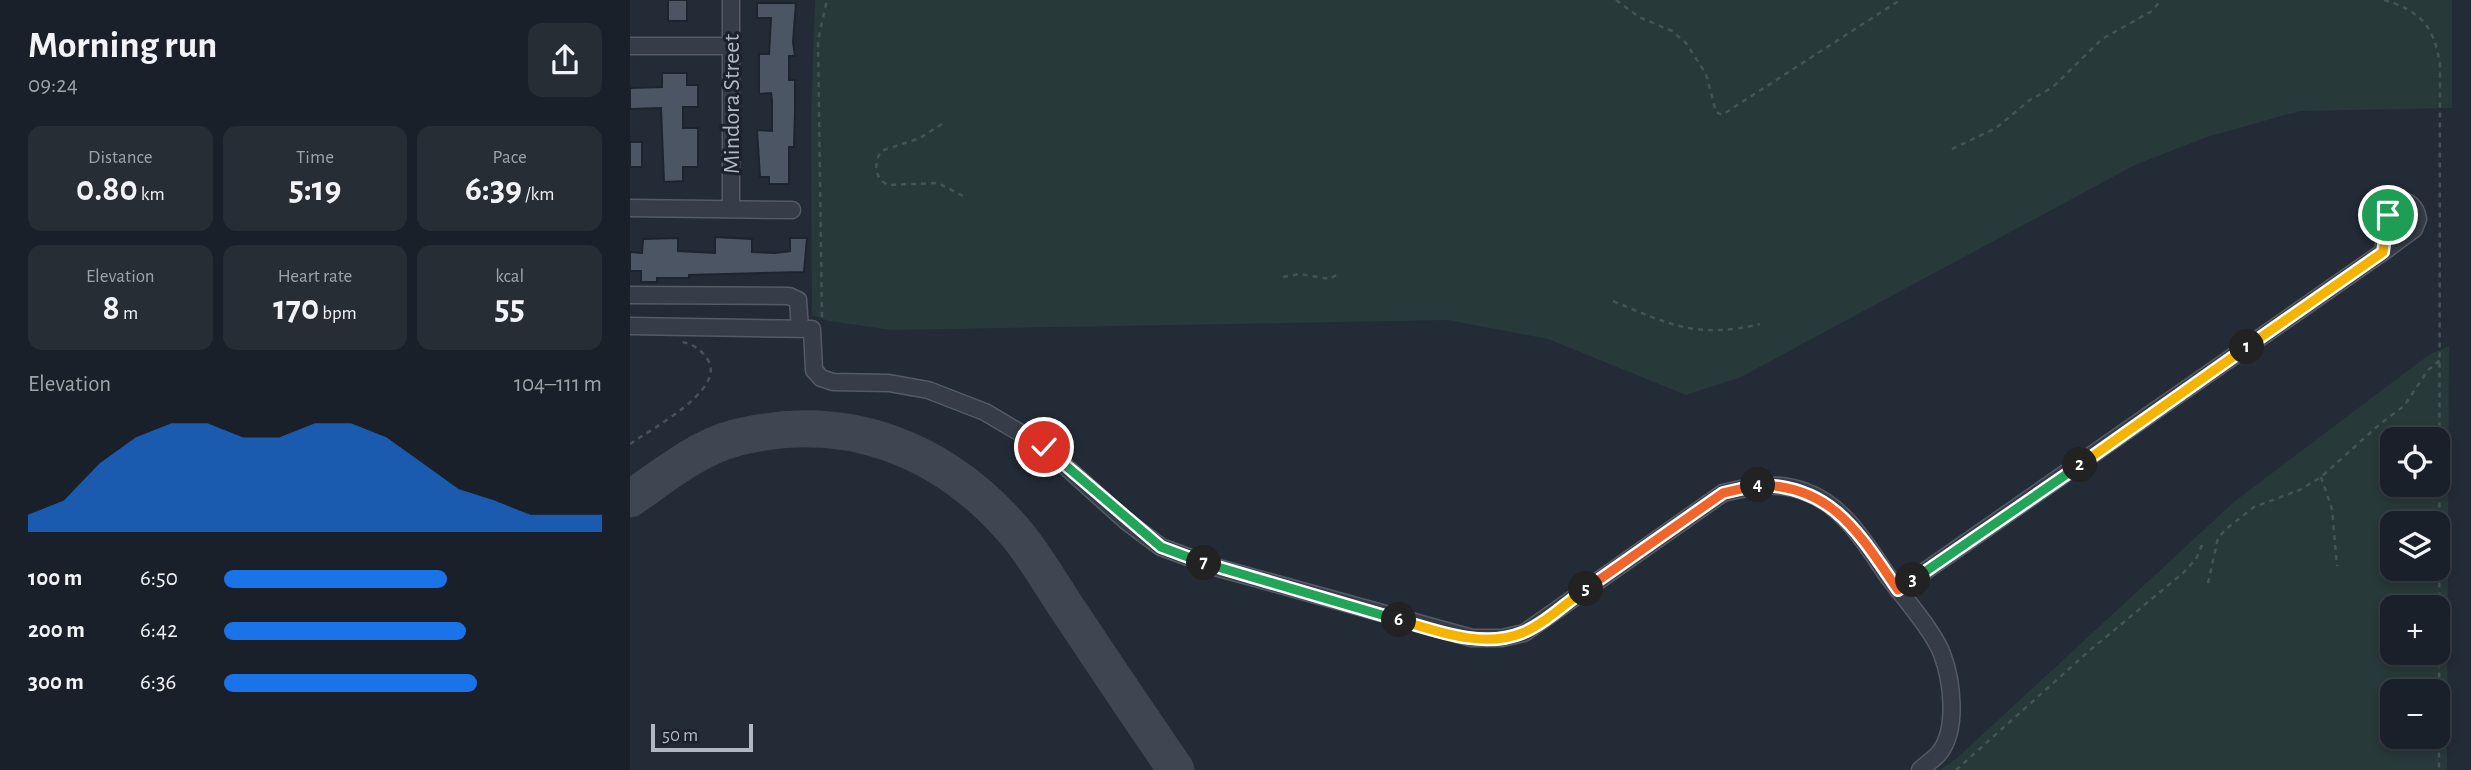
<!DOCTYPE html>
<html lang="en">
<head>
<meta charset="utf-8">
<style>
	:root { --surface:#1a2029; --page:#272d35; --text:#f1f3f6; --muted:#9fa3a8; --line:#383e46; --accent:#1a73e8 }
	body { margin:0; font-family:"Alegreya Sans",sans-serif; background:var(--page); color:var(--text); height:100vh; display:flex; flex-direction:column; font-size:26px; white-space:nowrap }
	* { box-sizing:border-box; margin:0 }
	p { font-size:23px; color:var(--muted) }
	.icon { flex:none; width:38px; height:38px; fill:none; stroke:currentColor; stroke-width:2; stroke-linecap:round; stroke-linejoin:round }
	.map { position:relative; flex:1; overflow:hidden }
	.sheet { display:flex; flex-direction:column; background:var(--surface); width:630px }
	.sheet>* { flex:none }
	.tools { position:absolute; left:1750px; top:427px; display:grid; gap:14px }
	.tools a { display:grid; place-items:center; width:70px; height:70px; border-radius:14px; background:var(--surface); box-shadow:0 4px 10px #0003,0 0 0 2px var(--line); font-size:35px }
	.scale { position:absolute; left:21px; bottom:18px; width:102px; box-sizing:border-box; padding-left:7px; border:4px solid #b1b8c4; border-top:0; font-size:19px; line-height:24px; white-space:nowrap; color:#b1b8c4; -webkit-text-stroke:5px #1c222c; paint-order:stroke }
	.pin { position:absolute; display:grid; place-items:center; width:60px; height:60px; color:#fff; margin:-30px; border:4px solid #fff; border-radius:50%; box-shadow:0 2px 7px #0007 }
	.km { position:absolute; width:35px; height:35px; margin:-18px; border-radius:50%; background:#222; color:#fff; font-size:19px; line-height:35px; text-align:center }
	.round { display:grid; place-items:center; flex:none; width:74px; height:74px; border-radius:14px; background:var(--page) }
	.overview { display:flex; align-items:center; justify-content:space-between; height:119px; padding:0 28px }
	h1 { font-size:38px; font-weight:700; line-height:52px }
	.metrics { display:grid; grid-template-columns:repeat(3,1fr); gap:10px; height:119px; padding:7px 28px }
	.metrics div { display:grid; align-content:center; border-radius:14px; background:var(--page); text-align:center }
	.metrics b { font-size:35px; font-weight:700 }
	.metrics small { font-size:19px; font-weight:400 }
	.metrics p { font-size:19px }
	.chart { height:196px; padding:14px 28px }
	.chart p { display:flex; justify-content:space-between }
	.chart svg { width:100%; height:126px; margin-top:7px; fill:var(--accent); opacity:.7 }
	ul { padding:0 28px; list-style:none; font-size:23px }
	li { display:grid; grid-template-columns:112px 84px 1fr; align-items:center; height:52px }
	li i { height:18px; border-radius:9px; background:var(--accent) }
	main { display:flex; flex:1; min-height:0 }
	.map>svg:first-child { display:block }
	.green { fill:#28393a; fill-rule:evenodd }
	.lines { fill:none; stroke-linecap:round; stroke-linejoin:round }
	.taxiway { stroke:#3e4652; stroke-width:37 }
	.building { fill:#4b5563; stroke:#1e242e; stroke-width:2 }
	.minor-casing { stroke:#545b65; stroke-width:19 }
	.path { stroke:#455457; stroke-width:2.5; stroke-dasharray:5 5; stroke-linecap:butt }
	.minor { stroke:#363d48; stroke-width:16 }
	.split-1-casing { stroke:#fff; stroke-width:14 }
	.split-2-casing { stroke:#fff; stroke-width:14 }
	.split-3-casing { stroke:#fff; stroke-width:14 }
	.split-4-casing { stroke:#fff; stroke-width:14 }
	.split-5-casing { stroke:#fff; stroke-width:14 }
	.split-6-casing { stroke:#fff; stroke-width:14 }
	.split-7-casing { stroke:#fff; stroke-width:14 }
	.split-8-casing { stroke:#fff; stroke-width:14 }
	.split-1 { stroke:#f5b400; stroke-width:9 }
	.split-2 { stroke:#f5b400; stroke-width:9 }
	.split-3 { stroke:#22a559; stroke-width:9 }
	.split-4 { stroke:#f0652b; stroke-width:9 }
	.split-5 { stroke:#f0652b; stroke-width:9 }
	.split-6 { stroke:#f5b400; stroke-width:9 }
	.split-7 { stroke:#22a559; stroke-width:9 }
	.split-8 { stroke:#22a559; stroke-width:9 }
	.labels { text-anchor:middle; stroke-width:6; stroke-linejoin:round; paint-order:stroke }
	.street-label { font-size:24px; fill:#b1b8c4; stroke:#1c222c }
</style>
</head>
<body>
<main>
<section class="sheet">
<div class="overview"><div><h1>Morning run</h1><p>09:24</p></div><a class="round"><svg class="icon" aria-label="share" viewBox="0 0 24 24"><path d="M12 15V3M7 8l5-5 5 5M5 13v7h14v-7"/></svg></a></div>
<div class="metrics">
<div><p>Distance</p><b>0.80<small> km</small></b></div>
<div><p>Time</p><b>5:19</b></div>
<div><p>Pace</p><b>6:39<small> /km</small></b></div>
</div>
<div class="metrics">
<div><p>Elevation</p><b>8<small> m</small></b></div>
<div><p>Heart rate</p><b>170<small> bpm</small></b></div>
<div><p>kcal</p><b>55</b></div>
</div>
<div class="chart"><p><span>Elevation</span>104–111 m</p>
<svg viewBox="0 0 160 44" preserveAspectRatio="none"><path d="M0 44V38L10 33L20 20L30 11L40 6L50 6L60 11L70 11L80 6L90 6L100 11L110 20L120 29L130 33L140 38L150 38L160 38V44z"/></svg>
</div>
<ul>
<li><b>100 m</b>6:50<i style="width:59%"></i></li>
<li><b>200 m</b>6:42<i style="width:64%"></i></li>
<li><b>300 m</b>6:36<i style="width:67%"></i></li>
</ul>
</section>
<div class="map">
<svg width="1841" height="770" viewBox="0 0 1841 770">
	<rect width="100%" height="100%" fill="#232b37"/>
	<path class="green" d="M 185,0 L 1822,0 L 1822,108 L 1670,111 L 1577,137 L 1505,165 L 1111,377 L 1056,395 L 918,339 L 818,320 L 261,330 L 199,321 L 182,315 L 181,119 Z
		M 1819,346 L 1817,770 L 1309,770 L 1326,759 L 1605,501 L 1800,354 ZM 1808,439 L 1808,485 L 1762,485 L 1762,439 ZM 1808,523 L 1808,569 L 1762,569 L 1762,523 ZM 1762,607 L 1808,607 L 1808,653 L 1762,653 ZM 1762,691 L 1808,691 L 1808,737 L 1762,737 Z"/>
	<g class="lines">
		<path class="taxiway" d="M 0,499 C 32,477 67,448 105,438 C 215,410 313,448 385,532 C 408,559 425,592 445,620 C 478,670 512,720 546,770"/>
	</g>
	<path class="building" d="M 38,0 L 57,0 L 57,21 L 38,21 Z
		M 127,3 L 166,3 L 163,42 L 165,56 L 159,56 L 159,80 L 165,80 L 165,110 L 164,147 L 159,147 L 159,184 L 139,184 L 139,177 L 130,177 L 127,130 L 142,131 L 142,100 L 141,93 L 129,94 L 129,54 L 139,54 L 141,18 L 127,18 Z
		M 32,73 L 57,73 L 57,85 L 68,85 L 68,107 L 53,107 L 53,128 L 68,128 L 68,167 L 53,167 L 53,181 L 34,182 L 31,108 L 0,109 L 0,88 L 32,87 Z
		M 0,142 L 12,142 L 12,167 L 0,167 Z
		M 85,237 L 122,239 L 122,252 L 145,253 L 160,251 L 160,238 L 177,238 L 174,272 L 59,275 L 59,278 L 27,278 L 27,282 L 11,282 L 11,271 L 0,271 L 0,252 L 12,253 L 13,239 L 48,238 L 48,251 L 85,253 Z"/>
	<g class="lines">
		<g class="minor-casing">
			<path id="minor" d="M 101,0 L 101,209
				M 0,46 L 101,46
				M 0,208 L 162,210
				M 0,295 L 159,296 L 168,300 L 170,329
				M 0,326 L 182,329 L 184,370 L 191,378 L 203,382 L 259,383 L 298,390 L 355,412 L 414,447 L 496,521 L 531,547 L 585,567 L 842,638 L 872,638 L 894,633 L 1093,493 C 1122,486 1147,481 1176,492 C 1213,505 1236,544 1257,575 C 1272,595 1304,632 1312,654 C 1322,680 1328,728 1310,752 C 1305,759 1296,764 1290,770
				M 1268,590 L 1753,252 L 1784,229 L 1788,219 C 1786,207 1779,199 1766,202 L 1758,215 L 1753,252"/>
		</g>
		<path class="path" d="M 986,0 L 1009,17 L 1042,31 L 1056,43 L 1076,74 L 1086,112 L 1092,115 L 1270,0
			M 1754,0 C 1791,11 1805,27 1810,66 L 1809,770
			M 312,124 L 290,138 L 251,151 C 245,162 245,169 250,180 L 258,185 L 308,183 L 335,197
			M 1322,149 L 1366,128 L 1400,100 L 1423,87 L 1472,39 L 1522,11 L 1531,0
			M 653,277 L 669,274 L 700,279 L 709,273
			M 983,301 C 1040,325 1067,339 1130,324
			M 192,317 L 188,40 L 197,0
			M 0,444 C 21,429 96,390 78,360 C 72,350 63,344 52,342
			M 1691,477 L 1702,509 L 1707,566
			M 1578,583 L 1588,538 L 1596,529 L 1624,507 L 1670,490 L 1691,477 L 1750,424 L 1774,406 L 1798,370 L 1810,360
			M 1326,770 L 1459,651 L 1553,573 L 1566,559 L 1573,543"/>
		<use href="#minor" class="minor"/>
	</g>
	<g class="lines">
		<g class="split-1-casing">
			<path id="split-1" d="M 1617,347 L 1753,252 L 1758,215"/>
		</g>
		<g class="split-2-casing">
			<path id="split-2" d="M 1450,465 L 1617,347"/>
		</g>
		<g class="split-3-casing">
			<path id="split-3" d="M 1283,580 L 1450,465"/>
		</g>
		<g class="split-4-casing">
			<path id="split-4" d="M 1128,485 C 1203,485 1230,535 1268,590 L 1283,580"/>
		</g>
		<g class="split-5-casing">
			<path id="split-5" d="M 956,589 L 1093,493 L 1128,485"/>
		</g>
		<g class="split-6-casing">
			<path id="split-6" d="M 769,620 C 807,631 853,649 892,633 C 914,624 936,603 956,589"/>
		</g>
		<g class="split-7-casing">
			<path id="split-7" d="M 574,563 L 769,620"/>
		</g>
		<g class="split-8-casing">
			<path id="split-8" d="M 414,447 L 531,547 L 574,563"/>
		</g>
		<use href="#split-1" class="split-1"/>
		<use href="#split-2" class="split-2"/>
		<use href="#split-3" class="split-3"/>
		<use href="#split-4" class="split-4"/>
		<use href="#split-5" class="split-5"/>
		<use href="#split-6" class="split-6"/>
		<use href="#split-7" class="split-7"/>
		<use href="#split-8" class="split-8"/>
	</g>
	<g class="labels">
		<g class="street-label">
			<text transform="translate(101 104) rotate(-90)" y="8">Mindora Street</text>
		</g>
	</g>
</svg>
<div class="tools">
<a><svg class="icon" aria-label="locate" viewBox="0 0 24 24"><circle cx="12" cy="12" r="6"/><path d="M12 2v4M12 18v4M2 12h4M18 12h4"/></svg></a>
<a><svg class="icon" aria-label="layers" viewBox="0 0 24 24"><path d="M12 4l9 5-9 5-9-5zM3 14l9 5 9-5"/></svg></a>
<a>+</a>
<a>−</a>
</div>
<div class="scale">50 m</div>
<div class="pin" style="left:1758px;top:215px;background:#1e9e55"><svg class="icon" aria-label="arrive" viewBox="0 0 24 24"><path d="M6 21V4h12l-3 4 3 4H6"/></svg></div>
<div class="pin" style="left:414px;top:447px;background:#d93025"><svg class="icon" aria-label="check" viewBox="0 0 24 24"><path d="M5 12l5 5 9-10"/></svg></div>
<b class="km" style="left:1617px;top:347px">1</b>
<b class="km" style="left:1450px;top:465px">2</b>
<b class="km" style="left:1283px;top:580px">3</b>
<b class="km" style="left:1128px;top:485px">4</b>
<b class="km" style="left:956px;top:589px">5</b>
<b class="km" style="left:769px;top:620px">6</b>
<b class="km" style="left:574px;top:563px">7</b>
</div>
</main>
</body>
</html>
